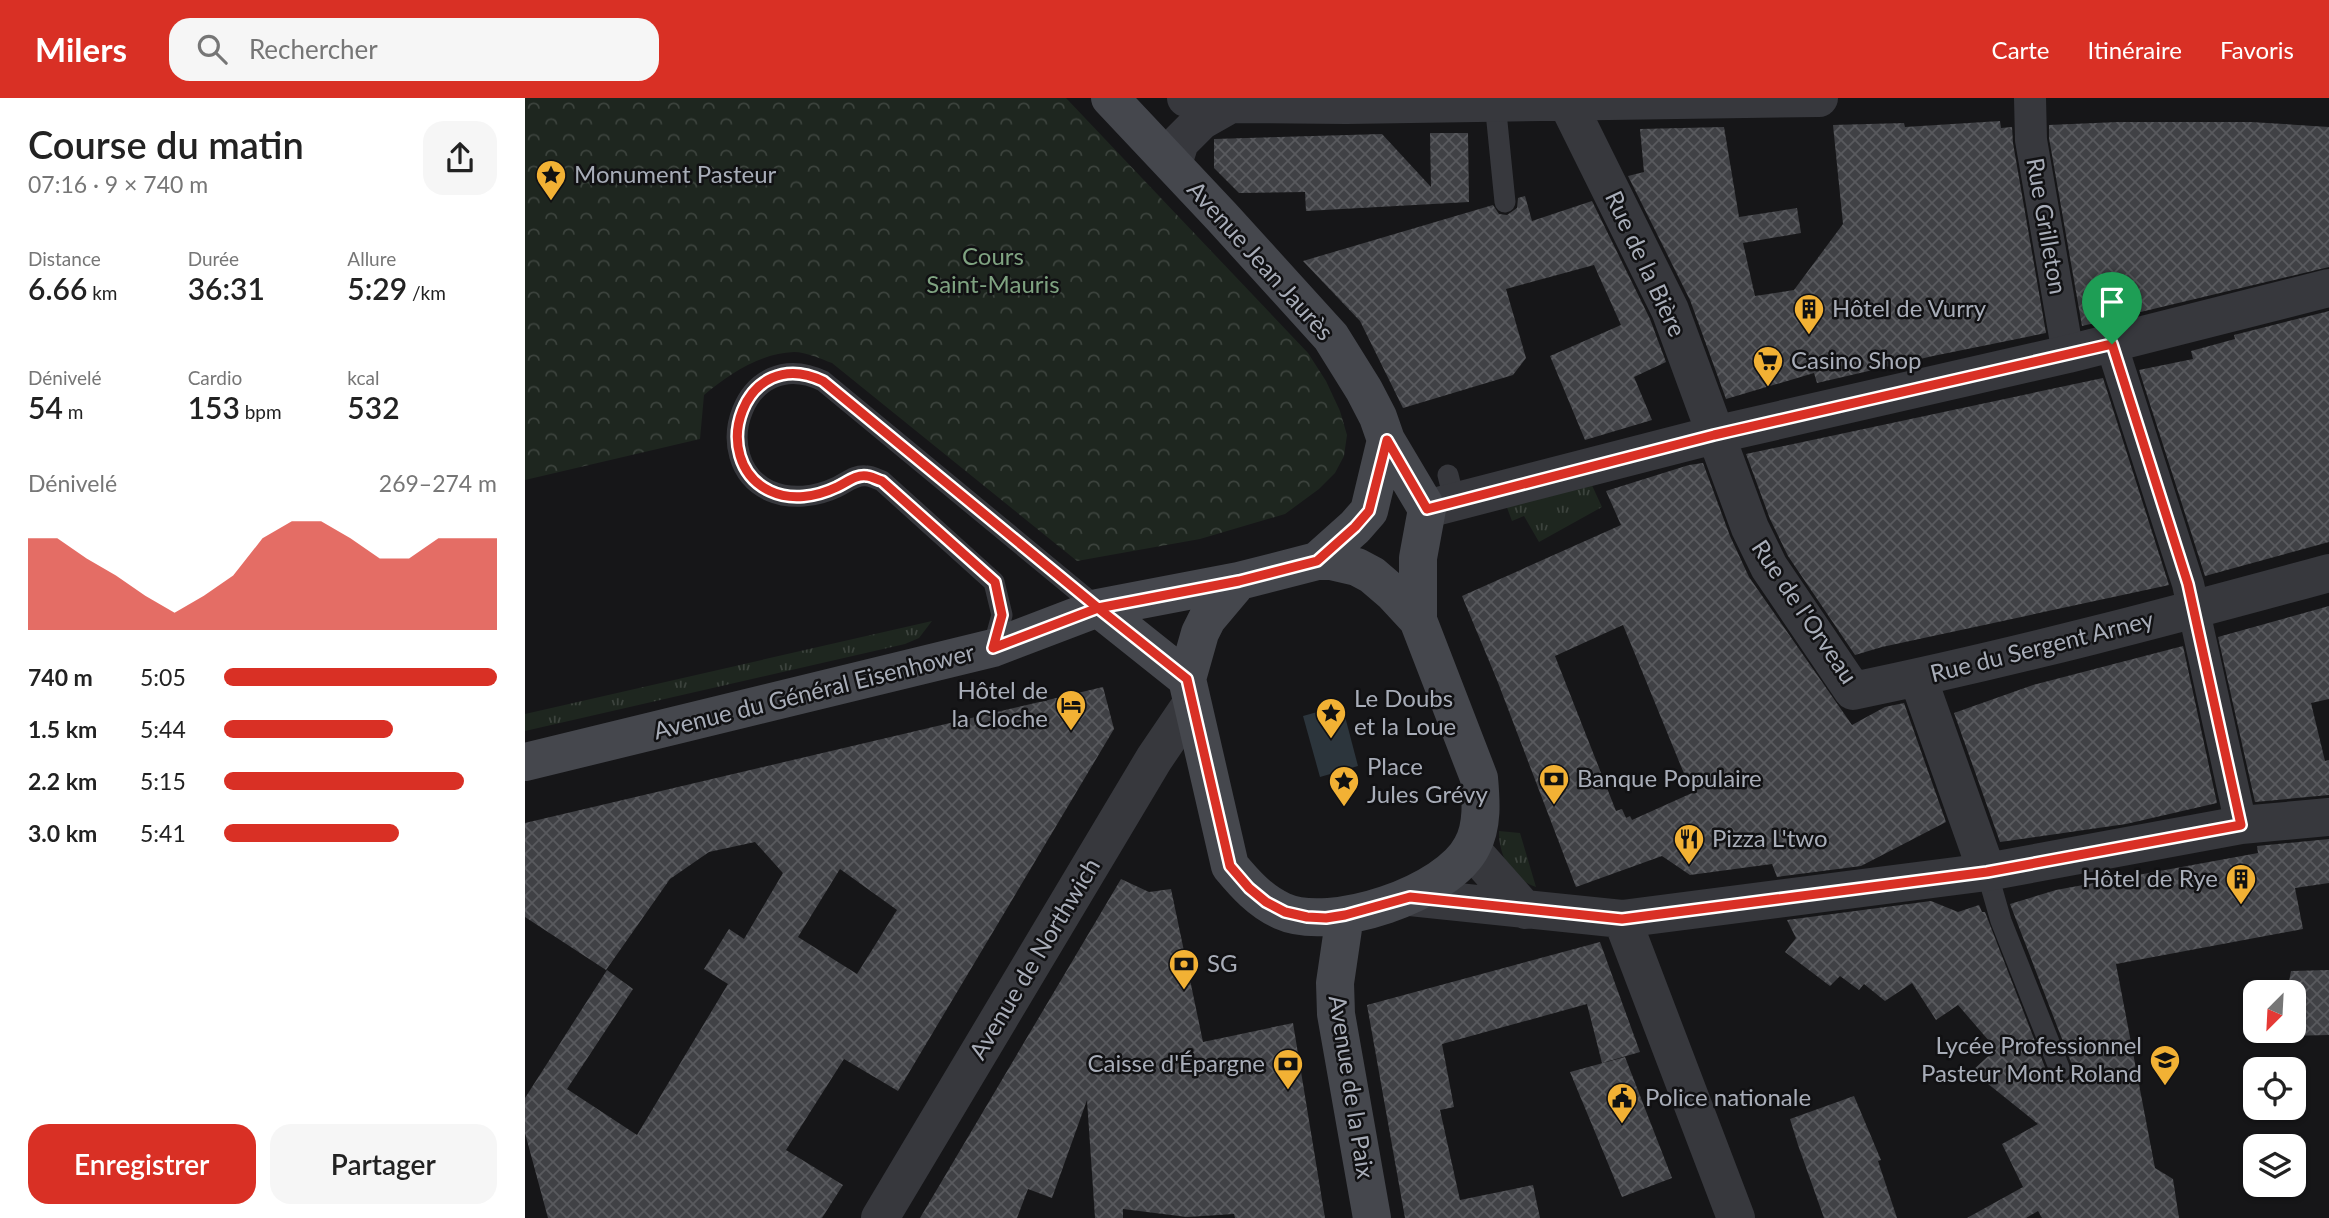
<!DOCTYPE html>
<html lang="fr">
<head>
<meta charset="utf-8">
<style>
	:root { --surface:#fff; --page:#f6f6f6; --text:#222; --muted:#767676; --accent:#d93025 }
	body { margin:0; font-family:Lato,sans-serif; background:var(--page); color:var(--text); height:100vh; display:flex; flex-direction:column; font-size:26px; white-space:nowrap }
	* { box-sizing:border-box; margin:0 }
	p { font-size:23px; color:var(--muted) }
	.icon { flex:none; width:38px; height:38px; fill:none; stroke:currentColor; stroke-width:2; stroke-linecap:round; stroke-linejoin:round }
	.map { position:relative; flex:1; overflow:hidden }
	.panel { display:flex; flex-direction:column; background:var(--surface); width:525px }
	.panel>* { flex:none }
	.needle { width:46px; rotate:204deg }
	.fabs { position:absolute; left:1718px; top:882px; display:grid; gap:14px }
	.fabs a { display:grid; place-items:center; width:63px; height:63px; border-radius:14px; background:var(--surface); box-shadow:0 2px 5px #0004; font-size:35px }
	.pin { position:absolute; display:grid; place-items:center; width:60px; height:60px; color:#fff; margin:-72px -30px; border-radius:50% 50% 50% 0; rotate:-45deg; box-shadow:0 0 7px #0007 }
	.pin .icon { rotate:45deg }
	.round { display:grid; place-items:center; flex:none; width:74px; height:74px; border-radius:21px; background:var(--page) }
	.headline { display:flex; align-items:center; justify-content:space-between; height:119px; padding:0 28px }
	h1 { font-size:38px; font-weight:600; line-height:52px }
	.metrics { display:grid; grid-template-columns:repeat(3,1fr); gap:10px; height:119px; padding:7px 28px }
	.metrics div { display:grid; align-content:center }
	.metrics b { font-size:30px; font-weight:600 }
	.metrics small { font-size:19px; font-weight:400 }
	.metrics p { font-size:19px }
	.chart { height:196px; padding:14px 28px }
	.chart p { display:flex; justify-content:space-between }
	.chart svg { width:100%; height:126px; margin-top:7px; fill:var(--accent); opacity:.7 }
	.primary-button { display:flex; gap:14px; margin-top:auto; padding:14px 28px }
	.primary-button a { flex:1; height:80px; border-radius:21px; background:var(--accent); color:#fff; font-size:28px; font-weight:600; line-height:80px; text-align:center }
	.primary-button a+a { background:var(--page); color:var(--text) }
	ul { padding:0 28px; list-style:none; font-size:23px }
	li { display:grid; grid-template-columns:112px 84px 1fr; align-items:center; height:52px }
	li i { height:18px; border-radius:9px; background:var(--accent) }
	header { display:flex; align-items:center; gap:42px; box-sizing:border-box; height:98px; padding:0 35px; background:var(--accent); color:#fff }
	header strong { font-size:33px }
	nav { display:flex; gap:38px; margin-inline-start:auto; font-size:24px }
	.search { width:490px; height:63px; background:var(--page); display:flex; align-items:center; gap:18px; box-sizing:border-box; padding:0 24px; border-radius:21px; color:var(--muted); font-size:26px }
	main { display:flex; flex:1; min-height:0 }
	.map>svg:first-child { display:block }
	.grass { fill:url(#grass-tufts) }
	.forest { fill:url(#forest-crowns) }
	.water { fill:#2c353c }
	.building { fill:url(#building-cross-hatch); fill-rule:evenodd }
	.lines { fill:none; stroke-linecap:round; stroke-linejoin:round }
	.service { stroke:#37383d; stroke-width:21 }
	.pedestrian { stroke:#37383d; stroke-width:32 }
	.minor { stroke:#37383d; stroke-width:38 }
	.tertiary { stroke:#37383d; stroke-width:38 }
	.secondary { stroke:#45474d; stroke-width:38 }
	.route-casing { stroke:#fff; stroke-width:14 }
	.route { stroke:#d93025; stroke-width:9 }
	.labels { text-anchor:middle; stroke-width:5; stroke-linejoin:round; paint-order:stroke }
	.poi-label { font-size:24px; fill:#a8adb8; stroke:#111113; text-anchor:start }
	.street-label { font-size:24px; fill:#a8adb8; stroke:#111113 }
	.park-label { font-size:24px; fill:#7fa381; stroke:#111113 }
</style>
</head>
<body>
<header>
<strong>Milers</strong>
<div class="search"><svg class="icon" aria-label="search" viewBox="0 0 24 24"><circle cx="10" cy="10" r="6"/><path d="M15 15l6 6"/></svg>Rechercher</div>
<nav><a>Carte</a><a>Itinéraire</a><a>Favoris</a></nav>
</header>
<main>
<section class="panel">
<div class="headline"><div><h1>Course du matin</h1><p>07:16 · 9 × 740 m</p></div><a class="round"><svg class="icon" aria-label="share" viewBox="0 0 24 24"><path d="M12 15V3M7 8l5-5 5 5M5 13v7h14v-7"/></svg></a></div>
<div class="metrics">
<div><p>Distance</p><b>6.66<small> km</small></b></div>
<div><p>Durée</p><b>36:31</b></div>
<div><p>Allure</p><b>5:29<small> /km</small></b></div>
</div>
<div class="metrics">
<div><p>Dénivelé</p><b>54<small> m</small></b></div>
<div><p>Cardio</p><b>153<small> bpm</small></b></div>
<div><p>kcal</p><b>532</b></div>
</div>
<div class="chart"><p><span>Dénivelé</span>269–274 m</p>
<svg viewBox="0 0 160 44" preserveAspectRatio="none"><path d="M0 44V12L10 12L20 19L30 25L40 32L50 38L60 32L70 25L80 12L90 6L100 6L110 12L120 19L130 19L140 12L150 12L160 12V44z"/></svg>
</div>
<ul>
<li><b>740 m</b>5:05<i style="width:100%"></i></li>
<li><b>1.5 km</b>5:44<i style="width:62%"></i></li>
<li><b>2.2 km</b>5:15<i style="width:88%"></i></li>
<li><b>3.0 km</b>5:41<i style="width:64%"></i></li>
</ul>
<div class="primary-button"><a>Enregistrer</a><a>Partager</a></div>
</section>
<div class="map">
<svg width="1804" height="1120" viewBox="0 0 1804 1120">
	<defs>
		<pattern id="grass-tufts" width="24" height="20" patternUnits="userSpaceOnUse" patternTransform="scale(1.75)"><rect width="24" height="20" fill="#1e261f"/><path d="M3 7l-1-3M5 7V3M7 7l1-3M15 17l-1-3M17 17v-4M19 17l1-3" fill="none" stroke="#3c433d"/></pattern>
		<pattern id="forest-crowns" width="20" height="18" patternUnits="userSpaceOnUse" patternTransform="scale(1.75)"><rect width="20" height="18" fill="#1e261f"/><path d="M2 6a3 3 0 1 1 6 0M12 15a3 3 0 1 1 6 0" fill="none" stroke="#3c433d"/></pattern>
		<pattern id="building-cross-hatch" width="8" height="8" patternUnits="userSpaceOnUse" patternTransform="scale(1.75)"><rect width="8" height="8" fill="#404145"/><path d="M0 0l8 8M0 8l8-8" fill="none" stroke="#595a5e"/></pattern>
	</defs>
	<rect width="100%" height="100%" fill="#161618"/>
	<path class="grass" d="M 1065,383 L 1077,409 L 1014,444 L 999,418 L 987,423 L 981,407 Z
		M 407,523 L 394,540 L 380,546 L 0,633 L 0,616 Z
		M 974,733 L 995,735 L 1011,789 C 986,780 974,759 974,733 Z"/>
	<path class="forest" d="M 0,0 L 541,0 L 783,255 L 801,283 L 815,313 L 822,337 L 819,358 L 810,375 L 794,391 L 760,416 L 675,441 L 552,463 L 307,265 C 296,261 281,254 269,254 C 236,255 204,276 179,297 L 175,341 L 0,382 Z"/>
	<path class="water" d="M 817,607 L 833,668 L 795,679 L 778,618 Z"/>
	<path class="building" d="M 1475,23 L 1476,30 L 1487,29 L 1488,45 L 1521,235 L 1408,258 L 1292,285 L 1289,275 L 1201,301 L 1165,202 L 1103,78 L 1119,74 L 1115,31 L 1199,29 L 1214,119 L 1272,110 L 1276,135 L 1218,145 L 1230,198 L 1269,192 L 1318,126 L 1308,27 L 1379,25 L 1380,29 Z
		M 1593,24 L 1726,24 L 1804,29 L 1804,169 L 1557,228 L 1524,40 L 1524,27 Z
		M 905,35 L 943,35 L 944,104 L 781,113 L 780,94 L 714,95 L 689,70 L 689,41 L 857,36 L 906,89 Z
		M 1000,98 L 1007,123 L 1067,103 L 1125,221 L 1141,264 L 1109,279 L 1127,322 L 1060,342 L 1025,258 L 1096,227 L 1069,167 L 981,191 L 1001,260 L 988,277 L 878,310 L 835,223 L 778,163 L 968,107 L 974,116 L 982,117 L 992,110 L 993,100 Z
		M 1804,213 L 1804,444 L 1680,478 L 1614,272 L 1668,261 L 1666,253 L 1710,241 L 1709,237 Z
		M 1578,280 L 1644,487 L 1357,549 L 1330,557 L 1263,458 L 1245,421 L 1221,356 Z
		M 1178,365 L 1205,438 L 1224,479 L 1327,627 L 1360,609 L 1379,605 L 1421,724 L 1336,768 L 1252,779 L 1247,766 L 1165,777 L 1137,758 L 1051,789 L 972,582 L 937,498 L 1096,427 L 1081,393 L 1164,367 ZM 1098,527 L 1167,695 L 1107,722 L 1105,718 L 1101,720 L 1097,711 L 1091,713 L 1030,558 Z
		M 1804,508 L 1804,601 L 1786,605 L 1800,663 L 1804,662 L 1804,697 L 1730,704 L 1693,539 Z
		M 1658,548 L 1692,705 L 1601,726 L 1475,744 L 1429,615 L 1508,587 Z
		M 578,589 L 589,631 L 373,993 L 319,961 L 261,1052 L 318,1087 L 297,1120 L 23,1120 L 0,1035 L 0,1000 L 82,872 L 108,891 L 42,991 L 112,1037 L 203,886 L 179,871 L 204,831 L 219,841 L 258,775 L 230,744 L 184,754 L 145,781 L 81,872 L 0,819 L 0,725 ZM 315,771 L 372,812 L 332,876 L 273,839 Z
		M 1804,741 L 1804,785 L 1770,790 L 1778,831 L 1591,866 L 1630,1070 L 1648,1081 L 1654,1120 L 1517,1120 L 1513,1113 L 1501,1120 L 1442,1120 L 1498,1089 L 1477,1046 L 1513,1026 L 1447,973 L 1471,951 L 1433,907 L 1411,922 L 1387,885 L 1360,903 L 1339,886 L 1334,892 L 1315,878 L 1305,888 L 1260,854 L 1271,840 L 1262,822 L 1406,803 L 1433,814 L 1454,807 L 1457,814 L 1460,814 L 1523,977 L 1527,983 L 1539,984 L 1546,980 L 1547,967 L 1485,806 L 1531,792 L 1733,755 L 1732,748 Z
		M 596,781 L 624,794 L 646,791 L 678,944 L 768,925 L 800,1120 L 710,1120 L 709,1116 L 662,1119 L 598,1111 L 598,1120 L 570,1120 L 562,1002 L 527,1100 L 503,1091 L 492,1120 L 395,1120 Z
		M 1075,844 L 1115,954 L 1077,965 L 1062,906 L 917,946 L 929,1009 L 915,1012 L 935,1102 L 1008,1087 L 1015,1120 L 880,1120 L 842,907 Z
		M 1804,872 L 1804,937 L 1755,938 L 1756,933 L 1769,933 L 1769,894 L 1762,894 L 1766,873 Z
		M 1100,959 L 1147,1080 L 1097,1099 L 1045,974 Z
		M 1329,998 L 1356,1062 L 1353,1063 L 1372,1120 L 1299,1120 L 1273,1047 L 1265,1021 Z"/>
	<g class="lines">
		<path class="service" d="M 970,4 L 980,104
			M 923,377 L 927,393 L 926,404
			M 468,550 L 477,517 L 469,484 L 357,383 C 352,381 346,378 342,378 C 330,376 321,385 312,389 C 291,399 266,402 245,393 C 180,363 219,245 298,283 L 573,510
			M 1462,774 L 1476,823 L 1535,972"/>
		<path class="pedestrian" d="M 1505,0 L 1506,42 L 1543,256
			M 1586,245 L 1663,486 L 1716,727"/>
		<path class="minor" d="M 661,0 L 706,6 L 821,7 L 1294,0
			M 1040,0 L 1145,212 L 1225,430 L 1244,469 L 1328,593 C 1488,560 1646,518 1804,475
			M 648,66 L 655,44 L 676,23 L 706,6
			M 902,411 L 1189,337 L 1543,256 L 1804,190
			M 1393,580 L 1462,774
			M 946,751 L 1000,812
			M 885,799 L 1097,821 L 1462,774 L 1716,727 L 1804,719
			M 1097,821 L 1211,1120"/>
		<path class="tertiary" d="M 355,1120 L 629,661 L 667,605"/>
		<path class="secondary" d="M 585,0 L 697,119 L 806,239 L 839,292 L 853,319 L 861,342 L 902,411 L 893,460 L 893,522
			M 792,463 L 830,429 L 844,413 L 861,342
			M 573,510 L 662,581
			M 0,664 L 468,550 L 573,510 L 714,483 L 792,463 L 806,463 L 832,469 L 847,477 L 868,495 L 893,522 L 954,680 C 956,702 958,728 947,748 C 923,796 805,835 757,813 C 735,803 720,786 705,768 L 662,581 L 675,535 L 682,521 L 714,483
			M 820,817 L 810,885 L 811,916 L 847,1120"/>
	</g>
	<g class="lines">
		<g class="route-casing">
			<path id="route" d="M 1587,246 L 1189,337 L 902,411 L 862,342 L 844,413 L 830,429 L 792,463 L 714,483 L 573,510 L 298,283 C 218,245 181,363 245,393 C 266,403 291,399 312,389 C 321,385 331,376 342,378 C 346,378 352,382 357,383 L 470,484 L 477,517 L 468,550 L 573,510 L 662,581 L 705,768 L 724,790 L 741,804 L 760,814 L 782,819 L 801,820 L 820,817 L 885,799 L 1097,821 L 1462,774 L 1716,727 L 1663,486 L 1587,246"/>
		</g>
		<use href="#route" class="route"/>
	</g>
	<defs>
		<g id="sight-pin" transform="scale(1.575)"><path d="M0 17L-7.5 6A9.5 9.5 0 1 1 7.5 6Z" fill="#f2b134" stroke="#111113"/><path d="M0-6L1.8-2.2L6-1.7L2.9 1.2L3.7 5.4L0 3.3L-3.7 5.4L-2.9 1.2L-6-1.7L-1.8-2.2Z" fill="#111"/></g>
		<g id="building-pin" transform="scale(1.575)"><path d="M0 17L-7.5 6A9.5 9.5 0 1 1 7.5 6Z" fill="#f2b134" stroke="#111113"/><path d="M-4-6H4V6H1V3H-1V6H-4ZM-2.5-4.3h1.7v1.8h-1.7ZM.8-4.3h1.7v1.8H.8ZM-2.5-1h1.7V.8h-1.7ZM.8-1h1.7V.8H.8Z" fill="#111"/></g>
		<g id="supermarket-pin" transform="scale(1.575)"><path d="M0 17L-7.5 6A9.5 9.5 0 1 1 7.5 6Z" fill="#f2b134" stroke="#111113"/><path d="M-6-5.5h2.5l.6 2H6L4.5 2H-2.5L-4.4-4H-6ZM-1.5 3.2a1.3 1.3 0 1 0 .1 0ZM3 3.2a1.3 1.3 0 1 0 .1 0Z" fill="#111"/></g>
		<g id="hotel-pin" transform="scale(1.575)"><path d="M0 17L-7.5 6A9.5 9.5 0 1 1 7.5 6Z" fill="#f2b134" stroke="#111113"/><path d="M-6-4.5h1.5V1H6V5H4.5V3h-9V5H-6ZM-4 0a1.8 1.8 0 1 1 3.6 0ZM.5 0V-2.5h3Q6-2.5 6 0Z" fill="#111"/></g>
		<g id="bank-pin" transform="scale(1.575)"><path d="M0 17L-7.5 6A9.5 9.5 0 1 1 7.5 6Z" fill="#f2b134" stroke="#111113"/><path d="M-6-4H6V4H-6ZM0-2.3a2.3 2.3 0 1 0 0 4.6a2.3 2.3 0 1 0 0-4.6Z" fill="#111"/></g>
		<g id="restaurant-pin" transform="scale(1.575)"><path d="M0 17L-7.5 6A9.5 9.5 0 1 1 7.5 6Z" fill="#f2b134" stroke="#111113"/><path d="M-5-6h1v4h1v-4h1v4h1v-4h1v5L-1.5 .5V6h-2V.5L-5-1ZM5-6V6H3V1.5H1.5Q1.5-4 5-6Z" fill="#111"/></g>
		<g id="school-pin" transform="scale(1.575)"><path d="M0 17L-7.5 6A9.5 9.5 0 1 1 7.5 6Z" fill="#f2b134" stroke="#111113"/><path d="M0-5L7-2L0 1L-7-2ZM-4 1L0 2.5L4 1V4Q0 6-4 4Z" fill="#111"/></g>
		<g id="civic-pin" transform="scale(1.575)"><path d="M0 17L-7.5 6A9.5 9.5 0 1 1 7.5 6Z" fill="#f2b134" stroke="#111113"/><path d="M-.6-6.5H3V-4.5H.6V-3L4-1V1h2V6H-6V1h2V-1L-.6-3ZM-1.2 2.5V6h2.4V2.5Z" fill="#111"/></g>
	</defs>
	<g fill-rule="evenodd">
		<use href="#sight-pin" x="26" y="77"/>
		<use href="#building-pin" x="1284" y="211"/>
		<use href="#supermarket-pin" x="1243" y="263"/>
		<use href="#hotel-pin" x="546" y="607"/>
		<use href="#sight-pin" x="806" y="615"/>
		<use href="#bank-pin" x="1029" y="681"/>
		<use href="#sight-pin" x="819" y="683"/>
		<use href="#restaurant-pin" x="1164" y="741"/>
		<use href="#building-pin" x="1716" y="781"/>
		<use href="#bank-pin" x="659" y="866"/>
		<use href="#school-pin" x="1640" y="962"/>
		<use href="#bank-pin" x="763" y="966"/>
		<use href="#civic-pin" x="1097" y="1000"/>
	</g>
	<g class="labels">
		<g class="poi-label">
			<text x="49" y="85">Monument Pasteur</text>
			<text x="1307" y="219">Hôtel de Vurry</text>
			<text x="1266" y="271">Casino Shop</text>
			<text x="523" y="601" text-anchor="end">Hôtel de<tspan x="523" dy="28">la Cloche</tspan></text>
			<text x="829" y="609">Le Doubs<tspan x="829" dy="28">et la Loue</tspan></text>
			<text x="842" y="677">Place<tspan x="842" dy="28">Jules Grévy</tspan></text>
			<text x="1052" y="689">Banque Populaire</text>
			<text x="1187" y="749">Pizza L'two</text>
			<text x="1693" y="789" text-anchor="end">Hôtel de Rye</text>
			<text x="682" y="874">SG</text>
			<text x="1617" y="956" text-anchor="end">Lycée Professionnel<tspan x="1617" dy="28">Pasteur Mont Roland</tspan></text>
			<text x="740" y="974" text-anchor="end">Caisse d'Épargne</text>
			<text x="1120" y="1008">Police nationale</text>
		</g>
		<g class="street-label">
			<text transform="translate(1521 128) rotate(80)" y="8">Rue Grilleton</text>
			<text transform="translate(735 163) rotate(48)" y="8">Avenue Jean Jaurès</text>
			<text transform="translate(1120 166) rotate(65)" y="8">Rue de la Bière</text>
			<text transform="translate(1279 514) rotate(56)" y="8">Rue de l'Orveau</text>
			<text transform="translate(1517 549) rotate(-14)" y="8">Rue du Sergent Arney</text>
			<text transform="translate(289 594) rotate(-14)" y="8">Avenue du Général Eisenhower</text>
			<text transform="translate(510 861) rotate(-59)" y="8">Avenue de Northwich</text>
			<text transform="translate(826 989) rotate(81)" y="8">Avenue de la Paix</text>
		</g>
		<g class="park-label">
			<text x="468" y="167">Cours<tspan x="468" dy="28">Saint-Mauris</tspan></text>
		</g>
	</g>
</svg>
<div class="fabs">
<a><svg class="needle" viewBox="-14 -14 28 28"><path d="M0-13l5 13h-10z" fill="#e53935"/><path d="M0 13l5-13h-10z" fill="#767676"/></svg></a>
<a><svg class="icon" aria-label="locate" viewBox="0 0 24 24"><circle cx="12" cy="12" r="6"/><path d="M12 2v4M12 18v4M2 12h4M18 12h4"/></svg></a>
<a><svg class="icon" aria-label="layers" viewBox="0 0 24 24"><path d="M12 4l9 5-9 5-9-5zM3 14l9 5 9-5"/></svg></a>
</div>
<div class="pin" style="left:1587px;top:246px;background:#1e9e55"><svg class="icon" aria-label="arrive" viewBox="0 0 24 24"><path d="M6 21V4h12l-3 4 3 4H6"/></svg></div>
</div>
</main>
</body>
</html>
